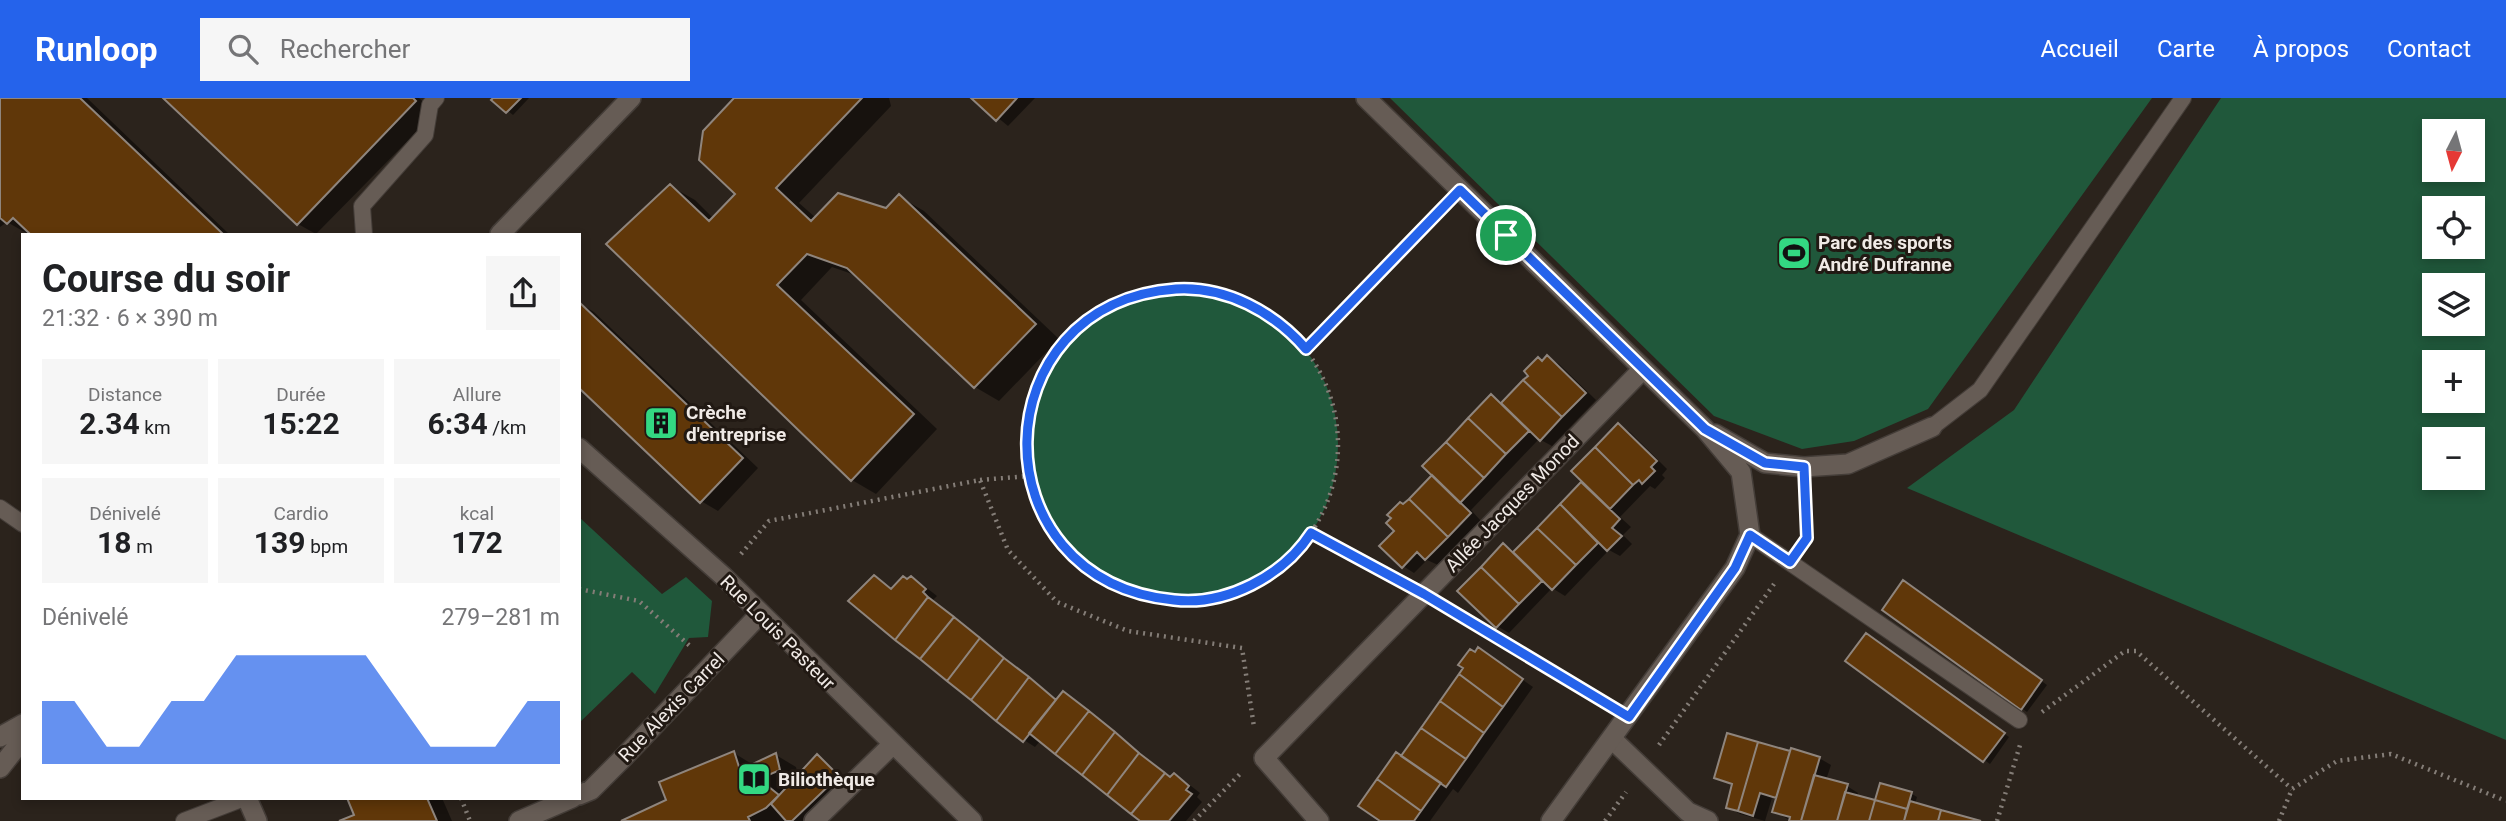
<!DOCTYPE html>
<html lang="fr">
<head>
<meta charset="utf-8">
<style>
	:root { --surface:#fff; --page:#f6f6f6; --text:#202124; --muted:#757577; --accent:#2563eb }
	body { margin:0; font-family:Roboto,sans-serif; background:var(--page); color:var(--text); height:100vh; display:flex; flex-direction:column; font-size:26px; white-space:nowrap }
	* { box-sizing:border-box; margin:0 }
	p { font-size:23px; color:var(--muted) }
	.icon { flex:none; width:38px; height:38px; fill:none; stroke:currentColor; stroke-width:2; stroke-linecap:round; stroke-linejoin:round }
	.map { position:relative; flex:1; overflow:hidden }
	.side { position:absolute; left:21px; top:135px; width:560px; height:567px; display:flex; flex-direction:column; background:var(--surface); border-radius:0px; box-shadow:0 4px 10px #0003 }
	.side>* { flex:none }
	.needle { width:46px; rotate:186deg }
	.controls { position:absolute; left:2422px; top:21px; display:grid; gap:14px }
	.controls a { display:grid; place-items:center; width:63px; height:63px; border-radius:0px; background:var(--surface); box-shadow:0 4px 10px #0003; font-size:35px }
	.pin { position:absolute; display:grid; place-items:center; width:60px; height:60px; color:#fff; margin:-30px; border:4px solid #fff; border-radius:50%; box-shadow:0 2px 7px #0007 }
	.round { display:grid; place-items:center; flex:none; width:74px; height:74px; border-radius:0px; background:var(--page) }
	.head { display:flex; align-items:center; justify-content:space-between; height:119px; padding:0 21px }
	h1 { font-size:38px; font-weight:700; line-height:52px }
	.stats { display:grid; grid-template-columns:repeat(3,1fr); gap:10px; height:119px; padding:7px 21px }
	.stats div { display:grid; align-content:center; border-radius:0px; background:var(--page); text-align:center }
	.stats b { font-size:30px; font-weight:700 }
	.stats small { font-size:19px; font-weight:400 }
	.stats p { font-size:19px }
	.chart { height:196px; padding:14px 21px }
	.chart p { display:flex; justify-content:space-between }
	.chart svg { width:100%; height:126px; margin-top:7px; fill:var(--accent); opacity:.7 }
	header { display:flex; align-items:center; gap:42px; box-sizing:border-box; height:98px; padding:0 35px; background:var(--accent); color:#fff }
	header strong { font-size:33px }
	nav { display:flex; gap:38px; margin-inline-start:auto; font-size:24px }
	.search { width:490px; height:63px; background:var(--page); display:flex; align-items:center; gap:18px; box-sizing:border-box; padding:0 24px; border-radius:0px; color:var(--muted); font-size:26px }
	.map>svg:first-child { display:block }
	.green { fill:#20583b; fill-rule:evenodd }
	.shadow { fill:#0007 }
	.building { fill:#603709; stroke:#8f857d; stroke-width:2 }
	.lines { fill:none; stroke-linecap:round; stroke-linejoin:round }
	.service-casing { stroke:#443d38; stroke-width:18 }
	.pedestrian-casing { stroke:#443d38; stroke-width:22 }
	.minor-casing { stroke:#443d38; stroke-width:22 }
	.path { stroke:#847d77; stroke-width:4.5; stroke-dasharray:2 5; stroke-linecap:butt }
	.service { stroke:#665c55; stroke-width:16 }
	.pedestrian { stroke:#665c55; stroke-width:19 }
	.minor { stroke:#665c55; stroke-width:19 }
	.route-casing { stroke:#fff; stroke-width:14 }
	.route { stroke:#2563eb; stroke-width:9 }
	.labels { text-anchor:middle; stroke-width:6; stroke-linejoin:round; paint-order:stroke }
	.poi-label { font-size:19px; font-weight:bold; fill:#f0eae6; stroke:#211913; text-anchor:start }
	.street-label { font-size:19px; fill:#f0eae6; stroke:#211913 }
</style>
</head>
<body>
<header>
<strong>Runloop</strong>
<div class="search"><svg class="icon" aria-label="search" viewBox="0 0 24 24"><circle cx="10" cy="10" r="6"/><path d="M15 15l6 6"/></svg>Rechercher</div>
<nav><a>Accueil</a><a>Carte</a><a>À propos</a><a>Contact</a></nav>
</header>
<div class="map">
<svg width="2506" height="723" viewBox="0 0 2506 723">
	<rect width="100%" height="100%" fill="#2b231c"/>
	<path class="green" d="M 1390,0 L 2152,0 L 1928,311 L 1854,343 L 1802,351 L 1714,318 Z
		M 2221,0 L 2506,0 L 2506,642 L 1907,390 L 2014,312 ZM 2434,33 L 2473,33 L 2473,72 L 2434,72 ZM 2434,110 L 2473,110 L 2473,149 L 2434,149 ZM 2434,187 L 2473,187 L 2473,226 L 2434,226 ZM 2434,264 L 2473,264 L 2473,303 L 2434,303 ZM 2434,341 L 2473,341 L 2473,380 L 2434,380 Z
		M1026 347a156 156 0 1 1 312 0a156 156 0 1 1-312 0Z
		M 579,419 L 662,496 L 686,479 L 712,503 L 708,539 L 689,540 L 655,596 L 632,574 L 579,625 Z"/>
	<path class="shadow" d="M 0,0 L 87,0 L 229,136 L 28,136 L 7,124 L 0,129 Z
		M 165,0 L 419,0 L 435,15 L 316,136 L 298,126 Z
		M 495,0 L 529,0 L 513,17 L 494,2 Z
		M 737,0 L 889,0 L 891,8 L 799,105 L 816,120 L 887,112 L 900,99 L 924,113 L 1059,241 L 999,303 L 975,289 L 858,178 L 832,169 L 801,202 L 937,331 L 876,396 L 852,382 L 670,88 L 695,102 L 714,121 L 738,96 Z
		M 974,0 L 1035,0 L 1008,28 Z
		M 579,205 L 594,214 L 758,370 L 718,413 L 701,403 Z
		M 1548,259 L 1559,266 L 1596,302 L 1552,348 L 1539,341 L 1518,363 L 1471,412 L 1481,423 L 1438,467 L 1427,462 L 1414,475 L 1403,468 L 1396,433 L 1404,408 L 1435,377 L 1491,298 L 1503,305 Z
		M 1618,327 L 1630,334 L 1667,371 L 1662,377 L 1665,380 L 1655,391 L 1650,388 L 1620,419 L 1631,429 L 1623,437 L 1632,446 L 1620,458 L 1609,452 L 1565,498 L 1552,490 L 1509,535 L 1497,528 L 1504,447 L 1516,454 L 1584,384 Z
		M 874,479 L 893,492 L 911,480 L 923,487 L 937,498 L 933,502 L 1058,602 L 1063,595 L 1075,602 L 1172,680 L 1174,677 L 1186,684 L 1200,695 L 1197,699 L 1202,704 L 1186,723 L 1142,723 L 1041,642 L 1035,649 L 1024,642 Z
		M 1909,488 L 2047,587 L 2027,614 L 1884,512 Z
		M 1871,540 L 2009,639 L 1990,666 L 1847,563 Z
		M 1479,551 L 1533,589 L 1458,695 L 1453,691 L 1430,723 L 1383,723 L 1402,659 Z
		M 1729,637 L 1819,660 L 1831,667 L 1826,682 L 1847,688 L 1858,695 L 1857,699 L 1884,707 L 1881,687 L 1912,696 L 1917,699 L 1915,706 L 1974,723 L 1791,723 L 1774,713 L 1777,702 L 1772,700 L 1765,723 L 1740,716 L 1728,709 L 1734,688 L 1716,680 Z
		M 734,655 L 755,668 L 776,657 L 796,669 L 798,678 L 817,658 L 849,685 L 811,723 L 623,723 L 668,703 Z
		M 349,700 L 442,700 L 452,723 L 343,723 L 356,718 Z"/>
	<path class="building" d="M 0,0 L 80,0 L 223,136 L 30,136 L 13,120 L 7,126 L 0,120 Z
		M 163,0 L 413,0 L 416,3 L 297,127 Z
		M 493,0 L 521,0 L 506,15 L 491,2 Z
		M 734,0 L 862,0 L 776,90 L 811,123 L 838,95 L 886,110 L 899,96 L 1036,226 L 974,290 L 847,170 L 807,156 L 777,187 L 914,316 L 851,383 L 606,146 L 670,86 L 709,123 L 735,96 L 699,62 L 703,33 Z
		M 971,0 L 1017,0 L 996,23 Z
		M 579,204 L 743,360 L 700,405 L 579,290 Z
		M 1547,257 L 1586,295 L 1562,319 L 1523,282 L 1528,278 L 1524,273 L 1538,259 L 1542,263 Z
		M 1523,282 L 1562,319 L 1540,343 L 1501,305 Z
		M 1491,296 L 1529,333 L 1506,356 L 1468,320 Z
		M 1468,320 L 1506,356 L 1484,380 L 1446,344 Z
		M 1618,325 L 1657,363 L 1651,369 L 1655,373 L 1642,386 L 1639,382 L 1633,387 L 1595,349 Z
		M 1446,344 L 1484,380 L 1460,405 L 1422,368 Z
		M 1595,349 L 1633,387 L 1610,411 L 1571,373 Z
		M 1432,377 L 1471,415 L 1448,439 L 1409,401 Z
		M 1581,384 L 1620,421 L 1612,430 L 1622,438 L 1607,453 L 1560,406 Z
		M 1409,401 L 1448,439 L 1425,462 L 1417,454 L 1402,470 L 1379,448 L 1394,433 L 1386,425 L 1391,420 L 1387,417 L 1400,404 L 1403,406 Z
		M 1560,406 L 1598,445 L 1576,467 L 1537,430 Z
		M 1537,430 L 1576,467 L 1552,492 L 1513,454 Z
		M 1503,445 L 1542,483 L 1519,506 L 1481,469 Z
		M 1481,469 L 1519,506 L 1496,530 L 1457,493 Z
		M 874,477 L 891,491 L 903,478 L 907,481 L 911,478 L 926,491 L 923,494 L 928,499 L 895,542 L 848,503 Z
		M 1903,482 L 2042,582 L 2021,612 L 1882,512 Z
		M 928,499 L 954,519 L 920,561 L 895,542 Z
		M 954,519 L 980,540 L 947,583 L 920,561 Z
		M 1866,535 L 2005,635 L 1983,664 L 1845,563 Z
		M 980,540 L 1004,560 L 971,602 L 947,583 Z
		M 1478,549 L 1523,581 L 1503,609 L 1459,576 L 1463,570 L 1458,567 L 1470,551 L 1475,554 Z
		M 1004,560 L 1029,579 L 996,623 L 971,602 Z
		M 1459,576 L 1503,609 L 1484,635 L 1440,603 Z
		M 1029,579 L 1056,602 L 1023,644 L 996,623 Z
		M 1063,593 L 1089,613 L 1055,656 L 1029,635 Z
		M 1440,603 L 1484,635 L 1466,661 L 1421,630 Z
		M 1089,613 L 1115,634 L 1082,677 L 1055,656 Z
		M 1421,630 L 1466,661 L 1446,689 L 1401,658 Z
		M 1115,634 L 1139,655 L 1107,697 L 1082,677 Z
		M 1727,635 L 1758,644 L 1738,713 L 1726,710 L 1732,686 L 1714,680 Z
		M 1758,644 L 1790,653 L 1776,700 L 1760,695 L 1753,718 L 1738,713 Z
		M 1791,650 L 1820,659 L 1801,723 L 1789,723 L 1790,719 L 1772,714 Z
		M 734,653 L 740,672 L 776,655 L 780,672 L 766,678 L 769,689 L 779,697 L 766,710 L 748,719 L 750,723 L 621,723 L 666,702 L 659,684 Z
		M 1396,654 L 1441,685 L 1421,713 L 1377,681 Z
		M 1139,655 L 1165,675 L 1131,716 L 1107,697 Z
		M 817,656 L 839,678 L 792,723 L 786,723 L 771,706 Z
		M 1165,675 L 1170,679 L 1174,675 L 1189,688 L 1186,692 L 1192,696 L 1169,723 L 1140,723 L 1131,716 Z
		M 1814,677 L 1848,686 L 1837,723 L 1801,723 Z
		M 1377,681 L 1421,713 L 1414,723 L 1380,723 L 1358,708 Z
		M 1880,685 L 1912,694 L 1907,711 L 1875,702 Z
		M 1845,694 L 1875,702 L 1869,723 L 1837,723 Z
		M 347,700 L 427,700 L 437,723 L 339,723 L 354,717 Z
		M 1875,702 L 1907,711 L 1904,723 L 1869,723 Z
		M 1910,703 L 1941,712 L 1938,723 L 1904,723 Z
		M 1941,712 L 1981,723 L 1938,723 Z"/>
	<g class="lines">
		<g class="service-casing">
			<path id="service" d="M 364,136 L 362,108 L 425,37 L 430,7 L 436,0
				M 1932,329 L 1980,292 L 2183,0
				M 0,410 L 23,426
				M 1750,437 L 2019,622
				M 184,723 L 244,700"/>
		</g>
		<g class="pedestrian-casing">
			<path id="pedestrian" d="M 1612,641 L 1688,714 L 1708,723
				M 1319,723 L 1264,660 L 1643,271"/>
		</g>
		<g class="minor-casing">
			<path id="minor" d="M 1366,0 L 1705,331 L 1741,374 L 1750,437 L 1735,470 L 1551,723
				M 500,136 L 631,0
				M 1715,336 L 1765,365 L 1804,369 L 1848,366 L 1932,329
				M 579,350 L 723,478 L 972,723
				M 0,639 L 23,626
				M 0,670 L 23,641
				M 579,697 L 591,692 L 622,661 L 759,517
				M 247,700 L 257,723
				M 519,723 L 572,700
				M 814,723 L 893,646"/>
		</g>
		<path class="path" d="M1026 347a156 156 0 1 1 312 0a156 156 0 1 1-312 0Z
			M 1306,251 L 1442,111
			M 980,382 L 1029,378
			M 1805,398 L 1806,442
			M 1311,435 L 1399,483
			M 741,456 L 769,423 L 980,382 L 1008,452 L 1057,504 L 1128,533 L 1242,550 L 1254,629
			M 579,491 L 639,503 L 690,548
			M 1449,511 L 1604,604
			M 2042,614 L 2125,553 L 2136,553 L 2292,691
			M 1659,647 L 1774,486
			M 461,700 L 470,723
			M 1194,723 L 1240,676
			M 1605,723 L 1626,694
			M 1997,723 L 2020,647
			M 2279,723 L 2292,691 L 2337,663 L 2391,656 L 2506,703"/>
		<use href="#service" class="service"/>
		<use href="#pedestrian" class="pedestrian"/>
		<use href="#minor" class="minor"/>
	</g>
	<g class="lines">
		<g class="route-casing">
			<path id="route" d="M 1460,92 L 1705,331 L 1765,365 L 1804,369 L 1807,440 L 1790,464 L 1750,437 L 1735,470 L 1629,619 L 1424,496 L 1311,435 C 1283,478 1226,508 1174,502 C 974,482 981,204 1176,191 C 1226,188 1274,214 1306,251 Z"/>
		</g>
		<use href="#route" class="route"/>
	</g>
	<defs>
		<g id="stadium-square" transform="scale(1.75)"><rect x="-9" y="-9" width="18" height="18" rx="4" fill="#33d882" stroke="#211913"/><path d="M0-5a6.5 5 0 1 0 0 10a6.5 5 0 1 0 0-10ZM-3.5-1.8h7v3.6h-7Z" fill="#111"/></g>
		<g id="building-square" transform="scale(1.75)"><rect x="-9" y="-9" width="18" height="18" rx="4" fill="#33d882" stroke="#211913"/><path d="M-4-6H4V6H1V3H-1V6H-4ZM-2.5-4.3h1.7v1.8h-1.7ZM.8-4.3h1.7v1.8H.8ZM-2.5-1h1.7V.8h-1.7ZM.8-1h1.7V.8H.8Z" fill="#111"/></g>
		<g id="library-square" transform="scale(1.75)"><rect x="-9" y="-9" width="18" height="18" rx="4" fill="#33d882" stroke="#211913"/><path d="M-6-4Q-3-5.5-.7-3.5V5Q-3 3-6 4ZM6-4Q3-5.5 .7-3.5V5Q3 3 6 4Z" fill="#111"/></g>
	</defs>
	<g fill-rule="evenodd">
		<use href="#stadium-square" x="1794" y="155"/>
		<use href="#building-square" x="661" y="325"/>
		<use href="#library-square" x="754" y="681"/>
	</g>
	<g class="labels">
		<g class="poi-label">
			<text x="1818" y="151">Parc des sports<tspan x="1818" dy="22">André Dufranne</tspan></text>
			<text x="686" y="321">Crèche<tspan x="686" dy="22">d'entreprise</tspan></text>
			<text x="778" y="688">Biliothèque</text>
		</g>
		<g class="street-label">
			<text transform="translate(1512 405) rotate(-46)" y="7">Allée Jacques Monod</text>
			<text transform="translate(778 534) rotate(45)" y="7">Rue Louis Pasteur</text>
			<text transform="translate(671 609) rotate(-46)" y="7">Rue Alexis Carrel</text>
		</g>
	</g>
</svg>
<div class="controls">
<a><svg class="needle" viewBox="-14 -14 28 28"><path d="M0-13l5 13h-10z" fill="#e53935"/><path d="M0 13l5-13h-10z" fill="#757577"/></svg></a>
<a><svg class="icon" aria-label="locate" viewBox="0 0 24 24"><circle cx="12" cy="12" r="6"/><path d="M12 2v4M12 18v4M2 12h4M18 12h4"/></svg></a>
<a><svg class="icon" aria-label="layers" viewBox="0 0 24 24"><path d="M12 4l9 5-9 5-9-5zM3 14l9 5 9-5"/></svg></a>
<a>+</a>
<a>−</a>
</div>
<div class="pin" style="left:1506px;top:137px;background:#1e9e55"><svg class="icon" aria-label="arrive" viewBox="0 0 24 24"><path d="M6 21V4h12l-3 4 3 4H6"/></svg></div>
<section class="side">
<div class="head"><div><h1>Course du soir</h1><p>21:32 · 6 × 390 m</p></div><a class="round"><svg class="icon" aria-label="share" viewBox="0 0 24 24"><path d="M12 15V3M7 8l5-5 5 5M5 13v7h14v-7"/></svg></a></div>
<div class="stats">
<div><p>Distance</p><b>2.34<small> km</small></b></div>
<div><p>Durée</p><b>15:22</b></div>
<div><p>Allure</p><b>6:34<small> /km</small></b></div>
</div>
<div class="stats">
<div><p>Dénivelé</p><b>18<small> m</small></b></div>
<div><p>Cardio</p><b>139<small> bpm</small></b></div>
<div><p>kcal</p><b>172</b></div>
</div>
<div class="chart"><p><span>Dénivelé</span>279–281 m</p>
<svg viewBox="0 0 160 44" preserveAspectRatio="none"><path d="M0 44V22L10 22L20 38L30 38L40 22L50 22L60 6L70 6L80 6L90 6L100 6L110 22L120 38L130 38L140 38L150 22L160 22V44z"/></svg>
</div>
</section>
</div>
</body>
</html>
